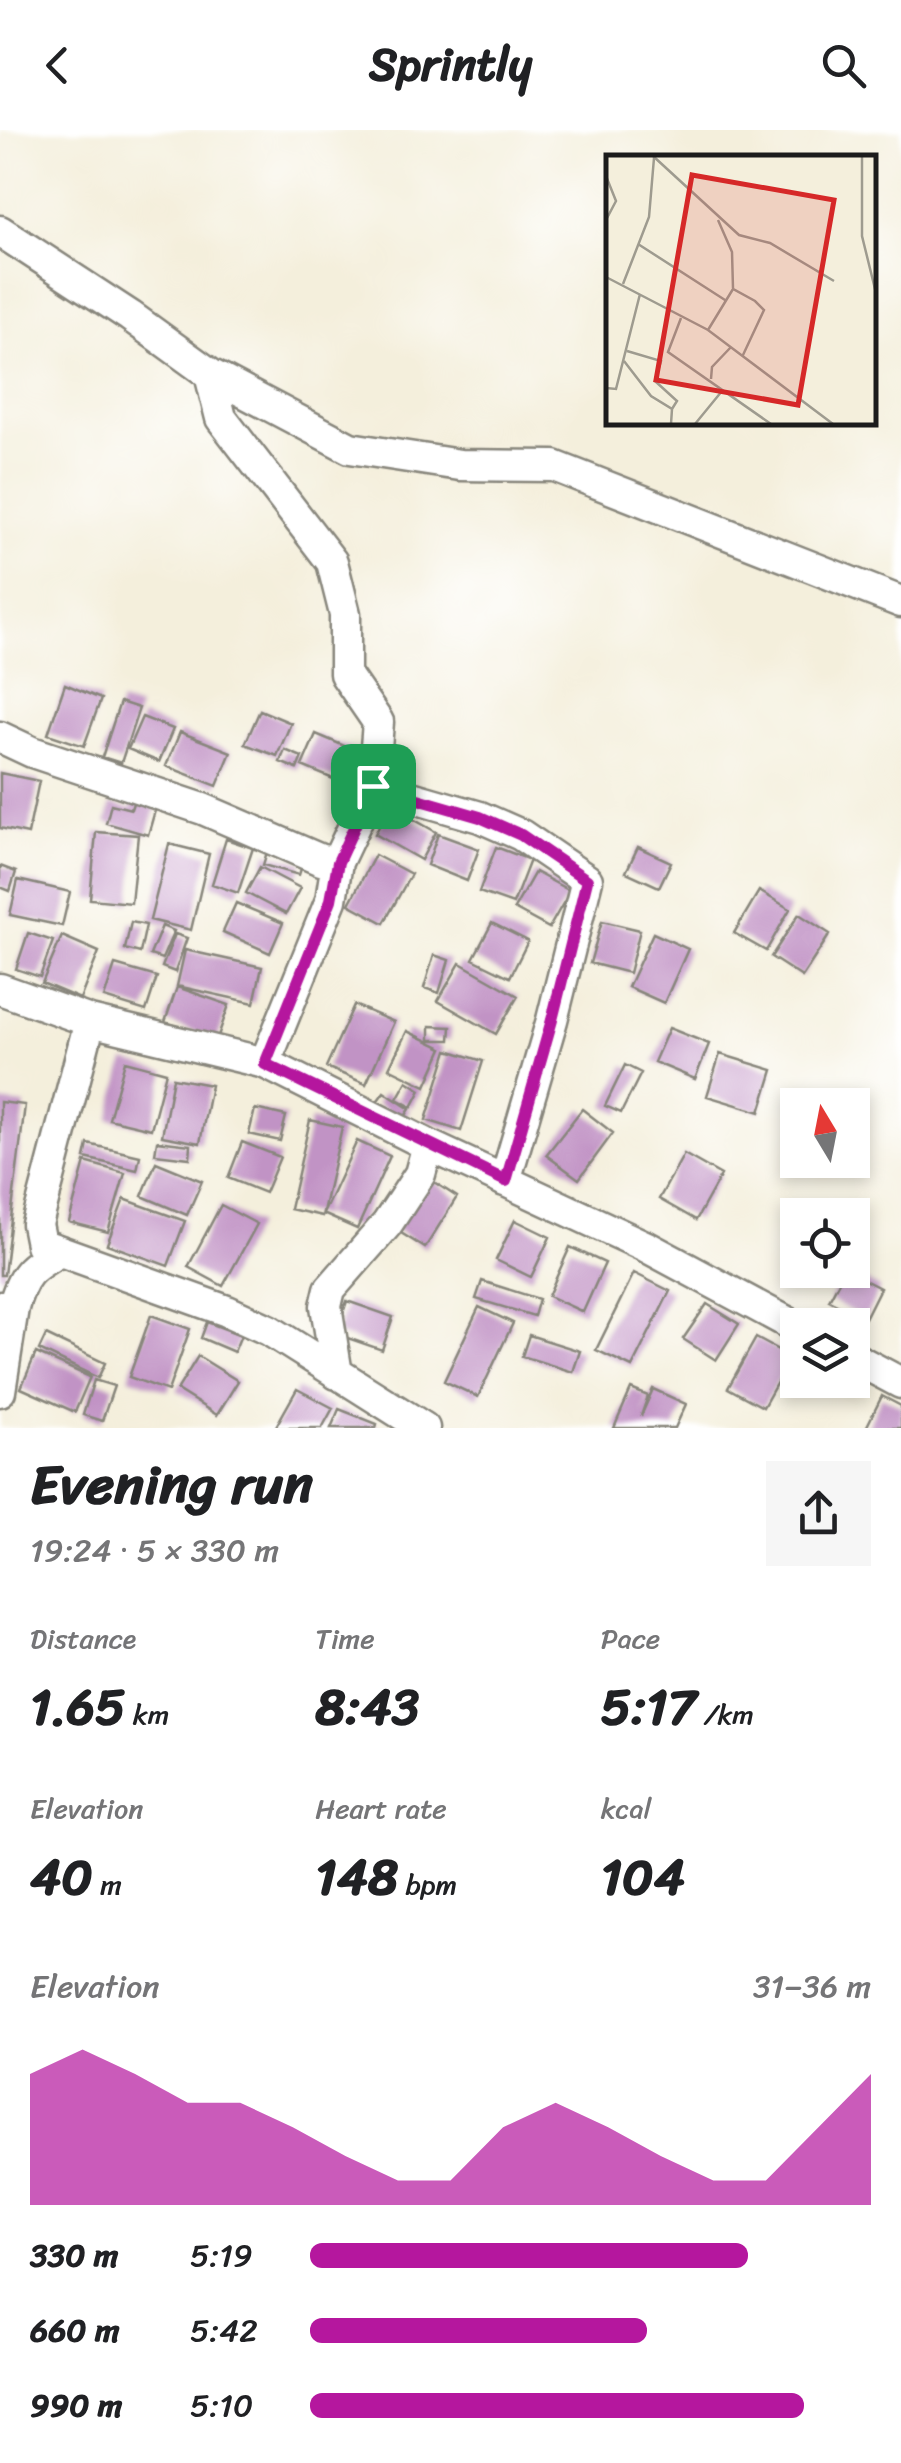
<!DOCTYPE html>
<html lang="en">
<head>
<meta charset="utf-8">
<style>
	:root { --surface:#fff; --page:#f6f6f6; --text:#202124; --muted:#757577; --accent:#b5179e }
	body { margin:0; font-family:Sriracha,sans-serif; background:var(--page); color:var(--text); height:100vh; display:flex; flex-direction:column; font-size:38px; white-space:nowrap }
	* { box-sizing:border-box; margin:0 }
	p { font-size:32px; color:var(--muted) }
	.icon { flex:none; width:55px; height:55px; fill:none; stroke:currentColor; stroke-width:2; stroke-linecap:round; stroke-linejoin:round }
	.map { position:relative; height:1298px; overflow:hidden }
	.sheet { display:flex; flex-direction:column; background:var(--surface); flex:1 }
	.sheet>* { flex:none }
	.needle { width:65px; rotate:350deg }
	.controls { position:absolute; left:780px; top:958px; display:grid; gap:20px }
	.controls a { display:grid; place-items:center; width:90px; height:90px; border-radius:0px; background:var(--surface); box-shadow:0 5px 15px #0003; font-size:50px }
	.pin { position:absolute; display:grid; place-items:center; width:85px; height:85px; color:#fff; margin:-42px; border-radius:20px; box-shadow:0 5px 15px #0006 }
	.round { display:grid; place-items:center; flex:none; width:105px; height:105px; border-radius:0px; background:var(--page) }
	.overview { display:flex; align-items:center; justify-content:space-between; height:170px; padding:0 30px }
	h1 { font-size:55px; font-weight:800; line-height:75px }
	.metrics { display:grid; grid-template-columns:repeat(3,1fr); gap:15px; height:170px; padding:10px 30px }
	.metrics div { display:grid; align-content:center }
	.metrics b { font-size:50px; font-weight:800 }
	.metrics small { font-size:28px; font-weight:400 }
	.metrics p { font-size:28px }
	.chart { height:280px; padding:20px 30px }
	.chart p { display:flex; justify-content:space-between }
	.chart svg { width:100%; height:180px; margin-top:10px; fill:var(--accent); opacity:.7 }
	ul { padding:0 30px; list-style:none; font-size:32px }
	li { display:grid; grid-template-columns:160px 120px 1fr; align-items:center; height:75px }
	li i { height:25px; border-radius:12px; background:var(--accent) }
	header { display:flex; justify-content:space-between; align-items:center; height:130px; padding:0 30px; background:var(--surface); font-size:45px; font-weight:800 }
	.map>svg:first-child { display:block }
	.building { fill:#c193c5 }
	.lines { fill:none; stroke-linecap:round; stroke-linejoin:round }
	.minor-casing { stroke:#88867c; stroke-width:35 }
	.minor { stroke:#fff; stroke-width:30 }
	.route-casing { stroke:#fff; stroke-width:20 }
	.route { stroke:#b5179e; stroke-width:12 }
	.inset-road { fill:none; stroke:#9e9b8f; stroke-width:2.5 }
	.view { fill:#d62828; fill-opacity:0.15; stroke:#d62828; stroke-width:5 }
	.inset-edge { fill:none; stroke:#1c1c1c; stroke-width:5 }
</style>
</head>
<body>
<header><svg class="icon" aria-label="back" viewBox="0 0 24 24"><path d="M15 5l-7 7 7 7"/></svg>Sprintly<svg class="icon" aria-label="search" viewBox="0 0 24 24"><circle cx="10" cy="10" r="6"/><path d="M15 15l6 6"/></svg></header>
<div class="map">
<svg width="901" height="1298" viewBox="0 0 901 1298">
	<rect width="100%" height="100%" fill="#fff"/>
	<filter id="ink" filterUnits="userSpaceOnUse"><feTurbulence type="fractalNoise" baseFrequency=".01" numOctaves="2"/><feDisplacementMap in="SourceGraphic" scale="20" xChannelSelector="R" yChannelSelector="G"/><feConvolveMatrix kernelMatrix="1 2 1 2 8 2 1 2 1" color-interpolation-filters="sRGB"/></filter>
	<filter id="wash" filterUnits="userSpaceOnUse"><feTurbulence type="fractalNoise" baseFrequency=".0048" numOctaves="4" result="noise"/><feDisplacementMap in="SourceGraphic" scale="40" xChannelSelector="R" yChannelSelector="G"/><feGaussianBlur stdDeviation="2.25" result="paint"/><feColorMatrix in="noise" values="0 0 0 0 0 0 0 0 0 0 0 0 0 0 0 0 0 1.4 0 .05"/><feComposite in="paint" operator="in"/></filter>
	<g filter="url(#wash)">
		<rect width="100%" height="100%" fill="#f4efdc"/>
		<g id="blocks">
			<path class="building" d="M 65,554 L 101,569 L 84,616 L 48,604 Z
				M 120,572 L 139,578 L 121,633 L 102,627 Z
				M 260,580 L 291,593 L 277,626 L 245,614 Z
				M 142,587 L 173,599 L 159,632 L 128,619 Z
				M 180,602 L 231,622 L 217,656 L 166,636 Z
				M 316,604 L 368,626 L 355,658 L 302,636 Z
				M 285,620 L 302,627 L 297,639 L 280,632 Z
				M 0,643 L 39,651 L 28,704 L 0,698 Z
				M 134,670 L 156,677 L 148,705 L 106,693 L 111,674 L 131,679 Z
				M 390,676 L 436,702 L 421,730 L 375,704 Z
				M 96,702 L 138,705 L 131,773 L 90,769 Z
				M 438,704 L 479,719 L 467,751 L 427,735 Z
				M 226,709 L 253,718 L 238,763 L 212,754 Z
				M 169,714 L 209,724 L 191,800 L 150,790 Z
				M 496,717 L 530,730 L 513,774 L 479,762 Z
				M 638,717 L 671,732 L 659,757 L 626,742 Z
				M 267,722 L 303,732 L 299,745 L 263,735 Z
				M 375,725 L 411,744 L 384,793 L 349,774 Z
				M 0,736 L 16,742 L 10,761 L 0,757 Z
				M 260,737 L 300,758 L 286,784 L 246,763 Z
				M 535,742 L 570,761 L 549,798 L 514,779 Z
				M 18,750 L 70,762 L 62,796 L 10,785 Z
				M 759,761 L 790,779 L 766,821 L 734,803 Z
				M 236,773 L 283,793 L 270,823 L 223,802 Z
				M 799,784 L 830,804 L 802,847 L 771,827 Z
				M 602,791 L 640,800 L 629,843 L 590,833 Z
				M 131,792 L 146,795 L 140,823 L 125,819 Z
				M 492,793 L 528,811 L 510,847 L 473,829 Z
				M 162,796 L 174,801 L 162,829 L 150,825 Z
				M 28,803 L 53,811 L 40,847 L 16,839 Z
				M 653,803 L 688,819 L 664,873 L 628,857 Z
				M 175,804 L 187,808 L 175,842 L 162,837 Z
				M 62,806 L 99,822 L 80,869 L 42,853 Z
				M 185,820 L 262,837 L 254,873 L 177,856 Z
				M 434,825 L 449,830 L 439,863 L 424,858 Z
				M 460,833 L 518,866 L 496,904 L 438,871 Z
				M 115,835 L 157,847 L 146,881 L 104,868 Z
				M 177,857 L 229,875 L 217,909 L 165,892 Z
				M 354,875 L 394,892 L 366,954 L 326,937 Z
				M 430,896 L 451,897 L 450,910 L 430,910 Z
				M 669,898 L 709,914 L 695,949 L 654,932 Z
				M 407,901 L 443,918 L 426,956 L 389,938 Z
				M 448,920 L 483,931 L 461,1001 L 426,990 Z
				M 720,924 L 773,940 L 760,982 L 707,966 Z
				M 125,931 L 166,942 L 151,999 L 109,989 Z
				M 625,935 L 641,943 L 621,983 L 605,976 Z
				M 173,948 L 211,955 L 200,1013 L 162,1006 Z
				M 407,951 L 421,960 L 412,977 L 397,969 Z
				M 384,962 L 410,979 L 402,991 L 376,973 Z
				M 0,972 L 25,975 L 4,1145 L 0,1145 Z
				M 255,979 L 286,986 L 280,1011 L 249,1004 Z
				M 582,979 L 613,1003 L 579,1049 L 546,1025 Z
				M 310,990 L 342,997 L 322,1086 L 290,1079 Z
				M 157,1011 L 191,1015 L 190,1028 L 155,1024 Z
				M 357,1011 L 390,1026 L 357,1099 L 323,1084 Z
				M 242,1012 L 280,1027 L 265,1063 L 228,1048 Z
				M 88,1014 L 140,1026 L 137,1040 L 85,1028 Z
				M 684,1024 L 721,1045 L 696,1090 L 659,1069 Z
				M 85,1032 L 125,1043 L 108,1102 L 69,1092 Z
				M 156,1032 L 202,1051 L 187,1085 L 142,1066 Z
				M 423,1045 L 457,1067 L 425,1118 L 390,1096 Z
				M 124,1069 L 185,1091 L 168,1136 L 107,1114 Z
				M 221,1075 L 257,1094 L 223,1156 L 188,1137 Z
				M 515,1090 L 550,1107 L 531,1147 L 496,1130 Z
				M 570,1117 L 605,1133 L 583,1182 L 548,1166 Z
				M 845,1140 L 880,1158 L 865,1188 L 829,1170 Z
				M 634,1143 L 670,1161 L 632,1237 L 596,1220 Z
				M 482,1151 L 539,1169 L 534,1186 L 476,1169 Z
				M 347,1171 L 393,1187 L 382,1220 L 336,1204 Z
				M 707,1174 L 739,1194 L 716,1230 L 683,1209 Z
				M 479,1177 L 513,1193 L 478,1267 L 444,1251 Z
				M 151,1185 L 190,1199 L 168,1261 L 129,1247 Z
				M 207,1192 L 241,1205 L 234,1222 L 201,1208 Z
				M 46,1205 L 105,1233 L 98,1248 L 39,1220 Z
				M 529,1205 L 580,1221 L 573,1242 L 522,1226 Z
				M 756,1208 L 791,1227 L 763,1277 L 728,1258 Z
				M 36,1223 L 90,1247 L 75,1282 L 21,1258 Z
				M 198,1226 L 238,1251 L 217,1285 L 177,1260 Z
				M 94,1250 L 114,1256 L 102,1291 L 83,1285 Z
				M 297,1259 L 333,1278 L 322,1298 L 275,1298 Z
				M 631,1259 L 648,1266 L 641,1286 L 653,1259 L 686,1274 L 675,1298 L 614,1298 Z
				M 882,1266 L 901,1276 L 901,1298 L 866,1298 Z
				M 339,1279 L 377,1294 L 376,1298 L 331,1298 Z"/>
		</g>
	</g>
	<g filter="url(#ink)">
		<use href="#blocks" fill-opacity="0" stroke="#88867c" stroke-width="2.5"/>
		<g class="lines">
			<g class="minor-casing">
				<path id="minor" d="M 0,101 L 130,186 L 210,244 L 350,318 L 460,335 L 554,336 L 901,472
					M 210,244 L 221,288 L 332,432 L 345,484 L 345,544 L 378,592 L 373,656
					M 0,607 L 32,622 L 203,679 L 321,730 L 337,732
					M 0,859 L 90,891 L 265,933 L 428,1015 L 647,1117 L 798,1198
					M 90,891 L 37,1094 L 41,1114 L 227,1181 L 269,1200 L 424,1298
					M 265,933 L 331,770 L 337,732 L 373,656 L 480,687 L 521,705 L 587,750 L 552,890 L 505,1051
					M 0,1177 L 13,1178 L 0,1261
					M 13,1178 C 22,1144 29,1138 60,1121
					M 852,1227 L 901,1253
					M 337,1244 L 326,1176 L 330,1159 L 387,1094 L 420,1044 L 428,1015"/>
			</g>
			<use href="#minor" class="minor"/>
		</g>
	</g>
	<g class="lines" filter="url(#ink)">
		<g class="route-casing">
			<path id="route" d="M 373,656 L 480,687 L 521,705 L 587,750 L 552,890 L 506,1051 L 265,934 L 331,770 L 338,732 Z"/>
		</g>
		<use href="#route" class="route"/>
	</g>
	<g transform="translate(606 25)">
		<rect width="270" height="270" fill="#f4efdc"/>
		<path class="inset-road" d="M 47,1 L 133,80 L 164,88 L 228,126M 256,1 L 256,81 L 270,138M 0,21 L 10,46 L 0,65M 112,65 L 126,97 L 127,133M 32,89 L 119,145M 0,122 L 102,175 L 227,269M 17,129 L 43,62 L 48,3M 75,163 L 62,197 L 165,269M 102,175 L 127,134 L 149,146 L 158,155 L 137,200M 21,196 L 55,206 L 49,226 L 71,246 L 66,254M 18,206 L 45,241 L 66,254 L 65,269M 105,224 L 106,212 L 125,192M 0,233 L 10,234 L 34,139M 89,269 L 116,236"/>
		<path class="view" d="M 86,20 L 228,45 L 192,250 L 50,225 Z"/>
		<rect width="270" height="270" class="inset-edge"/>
	</g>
</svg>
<div class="controls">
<a><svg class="needle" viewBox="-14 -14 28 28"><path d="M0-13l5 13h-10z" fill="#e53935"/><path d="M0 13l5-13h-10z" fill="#757577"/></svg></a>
<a><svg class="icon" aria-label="locate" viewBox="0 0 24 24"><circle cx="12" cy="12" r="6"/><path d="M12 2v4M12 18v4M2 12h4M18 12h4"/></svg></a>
<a><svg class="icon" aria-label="layers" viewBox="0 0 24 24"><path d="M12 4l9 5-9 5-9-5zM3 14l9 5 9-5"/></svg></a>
</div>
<div class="pin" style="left:373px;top:656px;background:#1e9e55"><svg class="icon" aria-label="arrive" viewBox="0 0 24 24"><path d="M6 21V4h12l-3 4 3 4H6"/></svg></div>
</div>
<section class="sheet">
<div class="overview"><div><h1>Evening run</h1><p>19:24 · 5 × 330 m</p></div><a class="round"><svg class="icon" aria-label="share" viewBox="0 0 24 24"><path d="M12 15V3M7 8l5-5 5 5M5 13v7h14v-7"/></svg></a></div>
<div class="metrics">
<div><p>Distance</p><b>1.65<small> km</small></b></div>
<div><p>Time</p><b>8:43</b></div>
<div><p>Pace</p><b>5:17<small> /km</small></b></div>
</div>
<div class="metrics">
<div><p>Elevation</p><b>40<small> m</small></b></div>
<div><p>Heart rate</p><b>148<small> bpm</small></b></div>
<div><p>kcal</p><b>104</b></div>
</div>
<div class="chart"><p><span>Elevation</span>31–36 m</p>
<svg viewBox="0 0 160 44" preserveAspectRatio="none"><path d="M0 44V12L10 6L20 12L30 19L40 19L50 25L60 32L70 38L80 38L90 25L100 19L110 25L120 32L130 38L140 38L150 25L160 12V44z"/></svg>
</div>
<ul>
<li><b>330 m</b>5:19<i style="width:78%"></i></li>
<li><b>660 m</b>5:42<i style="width:60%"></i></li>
<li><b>990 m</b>5:10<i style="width:88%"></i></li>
</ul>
</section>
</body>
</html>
